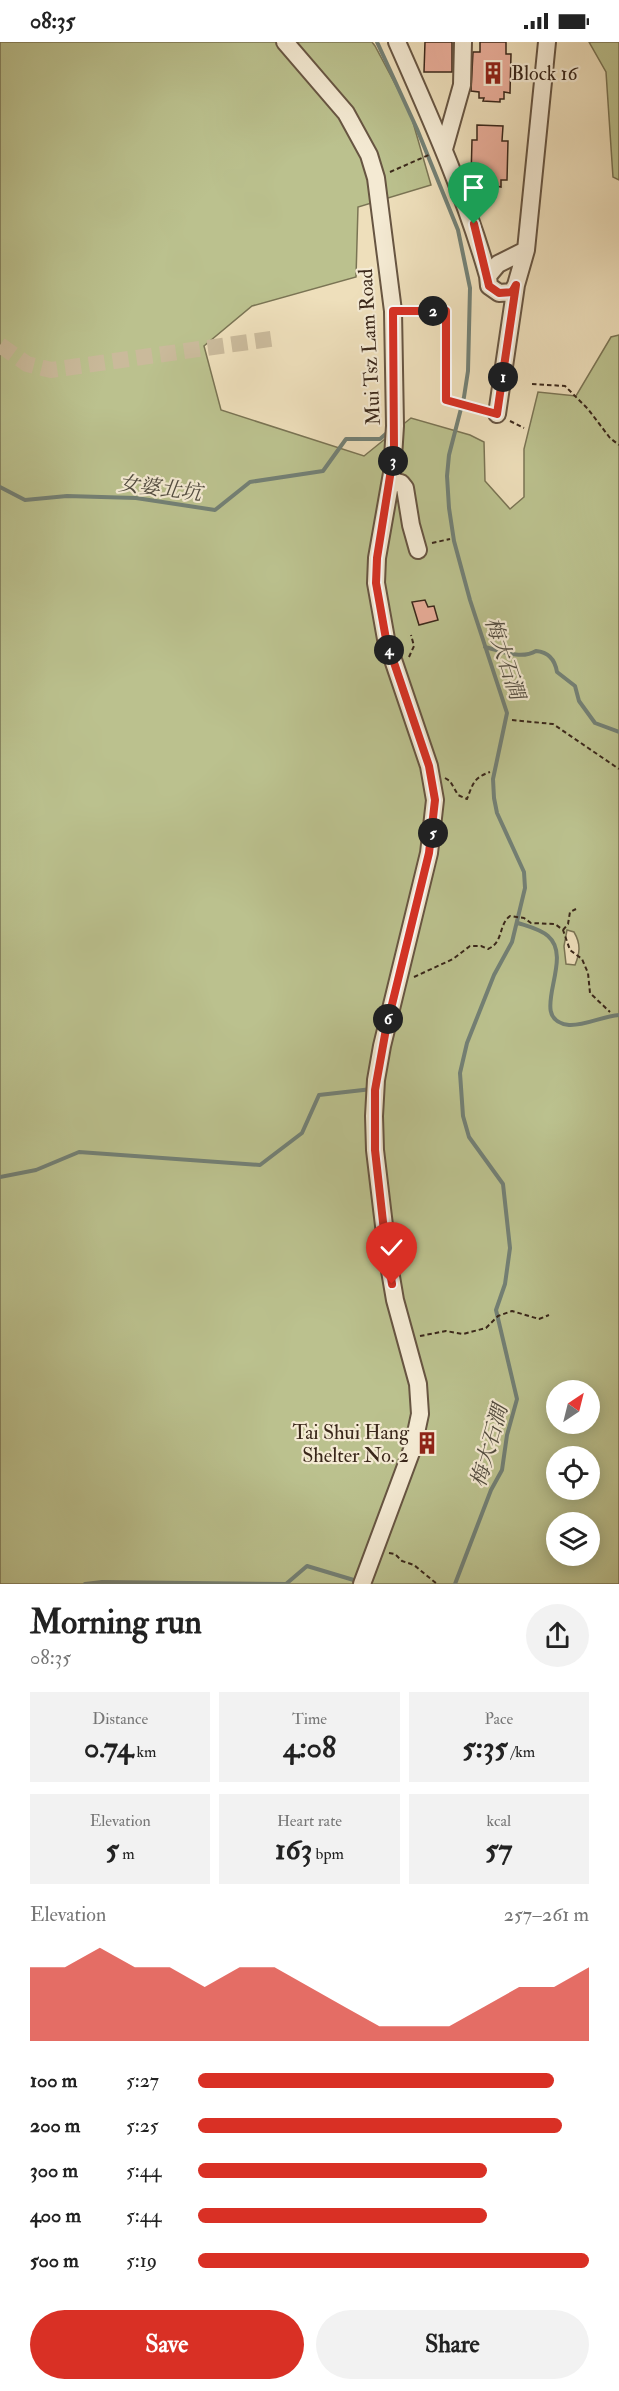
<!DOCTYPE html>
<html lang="en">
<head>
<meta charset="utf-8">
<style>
	:root { --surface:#fff; --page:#f2f2f2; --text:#222; --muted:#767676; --accent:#d93025 }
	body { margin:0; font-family:"IM FELL Double Pica","Noto Serif TC",serif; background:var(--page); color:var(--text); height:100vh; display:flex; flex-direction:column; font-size:22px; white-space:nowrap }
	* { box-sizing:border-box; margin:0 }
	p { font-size:20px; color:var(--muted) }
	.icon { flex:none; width:33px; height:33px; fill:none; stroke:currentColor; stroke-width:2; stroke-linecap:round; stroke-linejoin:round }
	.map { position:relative; height:1542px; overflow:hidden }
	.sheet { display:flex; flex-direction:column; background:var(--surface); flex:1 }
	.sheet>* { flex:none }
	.needle { width:39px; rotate:35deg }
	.controls { position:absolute; left:546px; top:1338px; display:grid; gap:12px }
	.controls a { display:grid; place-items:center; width:54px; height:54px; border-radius:50%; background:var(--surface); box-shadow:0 3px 15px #0003; font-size:30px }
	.pin { position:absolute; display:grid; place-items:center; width:51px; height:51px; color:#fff; margin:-62px -26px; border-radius:50% 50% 50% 0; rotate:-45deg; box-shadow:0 0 6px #0007 }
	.pin .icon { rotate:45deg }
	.km { position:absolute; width:30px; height:30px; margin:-15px; border-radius:50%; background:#222; color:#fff; font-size:16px; line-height:30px; text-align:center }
	.round { display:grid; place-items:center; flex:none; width:63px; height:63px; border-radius:32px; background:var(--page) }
	.summary { display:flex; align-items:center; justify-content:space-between; height:102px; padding:0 30px }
	h1 { font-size:33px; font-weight:800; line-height:45px }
	.metrics { display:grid; grid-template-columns:repeat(3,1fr); gap:9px; height:102px; padding:6px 30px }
	.metrics div { display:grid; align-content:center; border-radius:0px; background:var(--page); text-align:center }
	.metrics b { font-size:30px; font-weight:800 }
	.metrics small { font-size:16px; font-weight:400 }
	.metrics p { font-size:16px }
	.chart { height:168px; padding:12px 30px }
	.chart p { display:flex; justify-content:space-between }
	.chart svg { width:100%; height:108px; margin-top:6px; fill:var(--accent); opacity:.7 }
	.primary-button { display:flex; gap:12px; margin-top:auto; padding:12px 30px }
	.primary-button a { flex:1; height:69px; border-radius:36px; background:var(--accent); color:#fff; font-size:24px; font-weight:800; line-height:69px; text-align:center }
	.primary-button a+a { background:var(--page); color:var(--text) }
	ul { padding:0 30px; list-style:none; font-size:20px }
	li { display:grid; grid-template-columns:96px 72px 1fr; align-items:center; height:45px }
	li i { height:15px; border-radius:8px; background:var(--accent) }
	.status { display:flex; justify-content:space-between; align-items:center; height:42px; padding:0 30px; background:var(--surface); direction:ltr }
	.status svg { height:16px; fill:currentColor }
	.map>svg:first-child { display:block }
	.green { fill:#bbc18e; stroke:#7a7454; stroke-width:1.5; fill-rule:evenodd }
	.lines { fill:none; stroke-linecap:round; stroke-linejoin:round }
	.stream { stroke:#738075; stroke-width:4 }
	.building { fill:#e9ad99; stroke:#3a271a; stroke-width:1.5 }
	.minor-tunnel { stroke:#caba9b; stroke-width:16; stroke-dasharray:16 8; stroke-linecap:butt }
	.minor-casing { stroke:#675542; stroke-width:20 }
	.path { stroke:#3a271a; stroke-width:2; stroke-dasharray:4.5 3; stroke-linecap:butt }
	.minor { stroke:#f4ead3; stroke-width:16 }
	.route-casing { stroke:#fff; stroke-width:12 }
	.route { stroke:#d93025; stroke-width:8 }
	.labels { text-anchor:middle; stroke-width:4.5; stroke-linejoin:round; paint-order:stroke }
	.poi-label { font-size:20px; fill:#3a271a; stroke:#f4ead3; text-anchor:start }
	.street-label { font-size:20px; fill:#3a271a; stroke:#f4ead3 }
	.water-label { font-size:21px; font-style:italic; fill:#524c40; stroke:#f4ead3 }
</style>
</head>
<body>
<div class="status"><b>08:35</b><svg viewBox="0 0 49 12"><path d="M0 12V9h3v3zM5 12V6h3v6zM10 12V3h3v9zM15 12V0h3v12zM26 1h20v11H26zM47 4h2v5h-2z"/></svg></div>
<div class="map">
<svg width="619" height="1542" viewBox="0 0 619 1542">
	<rect width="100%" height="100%" fill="#eedfbb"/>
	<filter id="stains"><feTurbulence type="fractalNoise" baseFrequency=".00333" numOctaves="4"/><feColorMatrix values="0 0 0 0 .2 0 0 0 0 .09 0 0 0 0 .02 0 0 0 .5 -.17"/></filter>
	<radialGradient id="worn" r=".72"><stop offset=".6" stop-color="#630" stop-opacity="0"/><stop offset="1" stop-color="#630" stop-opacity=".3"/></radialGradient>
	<path class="green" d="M 0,0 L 372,0 L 375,4 L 410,70 L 431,143 L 358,165 L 356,235 L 252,264 L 204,304 L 221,368 L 364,414 L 411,376 L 470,393 L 484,400 L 485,439 L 510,467 L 524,455 L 524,407 L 538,350 L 576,354 L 611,295 L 619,293 L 619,1542 L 0,1542 ZM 567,888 L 574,890 C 581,902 580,911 575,923 L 566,922 L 564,904 ZM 556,1348 L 590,1348 L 590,1382 L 556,1382 ZM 556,1414 L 590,1414 L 590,1448 L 556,1448 ZM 556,1480 L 590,1480 L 590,1514 L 556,1514 Z
		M 589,0 L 619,0 L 619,138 L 613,135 L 606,30 Z"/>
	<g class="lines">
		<path class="stream" d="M 377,0 L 417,87 L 458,188 L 470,246 L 468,329 L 464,355 L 449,413 L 447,434 L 449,466 L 454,499 L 470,558 L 507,671 L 493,737 L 494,756 L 497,771 L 524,830 L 525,846 L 512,900 L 494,933 L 467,1001 L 460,1031 L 463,1074 L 469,1095 L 503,1142 L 510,1206 L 505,1242 L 496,1268 L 517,1357 L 507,1393 L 502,1428 L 491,1448 L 455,1542
			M 0,445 L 25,458 L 67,454 L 136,456 L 215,468 L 250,440 L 323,429 L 346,397 L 380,397 L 388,390
			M 485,605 C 501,609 521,618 536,609 C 549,610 555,618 557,630 L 575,644 L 579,659 L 595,681 L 619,690
			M 518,881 C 527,884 540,887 548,894 C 576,918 525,978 569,983 C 585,984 603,974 619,973
			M 0,1135 L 36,1128 L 79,1110 L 260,1123 L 302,1091 L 319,1053 L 372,1047
			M 85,1542 L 102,1540 L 286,1542 L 307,1524 L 357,1539"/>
	</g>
	<path class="building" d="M 425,0 L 452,0 L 452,30 L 424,30 Z
		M 480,0 L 506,0 L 506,12 L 511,12 L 510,51 L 504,50 L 504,57 L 500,57 L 500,60 L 483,59 L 484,56 L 479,56 L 479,50 L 471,49 L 473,10 L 480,10 Z
		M 477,83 L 503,84 L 502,99 L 508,99 L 507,138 L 501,138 L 501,145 L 496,144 L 496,148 L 480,147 L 480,144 L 475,144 L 475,137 L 471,137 L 472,98 L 477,98 Z
		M 425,558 L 428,565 L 434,564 L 438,578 L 419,583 L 412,560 Z"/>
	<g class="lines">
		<path class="minor-tunnel" d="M 0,303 L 27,322 L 51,328 L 277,296"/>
		<g class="minor-casing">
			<path id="minor" d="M 285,0 L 346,71 L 369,113 L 376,136 L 393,269 L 395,384 L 392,431 L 377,516 L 376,541 L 386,597 L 429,724 L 435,758 L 429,811 L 382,1004 L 376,1038 L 374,1074 L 375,1108 L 388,1217 L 395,1258 L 418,1342 L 420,1372 L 413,1405 L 362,1542
				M 397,0 C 431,77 465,153 488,234
				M 444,107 L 462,43 L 463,0
				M 516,243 L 512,250 L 499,251 L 489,244 L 488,234 L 498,222 L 526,208
				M 497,372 L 516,243 L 526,208 L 547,0
				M 391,439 L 401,441 L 405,446 L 411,483 L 418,508"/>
		</g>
		<path class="path" d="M 390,130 L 431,112
			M 408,269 L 445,269 L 446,358 L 483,368
			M 532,342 L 565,344 L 588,367 L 610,396 L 619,403
			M 510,379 L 524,386
			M 432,501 L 450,497
			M 409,615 L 414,604 L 411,593
			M 512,678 L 553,682 L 619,727
			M 445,736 L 450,739 L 458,753 L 467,757 C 473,742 473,736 490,730
			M 563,888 L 568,882 L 570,870 L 576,867
			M 414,935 L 453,917 L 470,904 L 481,904 L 488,907 C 504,900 498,883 510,874 L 524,876 L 531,881 L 555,882 L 563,888 L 570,908 L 582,917 L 588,931 L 590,951 L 610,970
			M 420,1294 L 446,1289 L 463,1292 L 486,1286 L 498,1274 L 512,1269 L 539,1277 L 549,1273
			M 389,1511 L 395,1512 L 402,1519 L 414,1523 L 437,1542"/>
		<use href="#minor" class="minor"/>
	</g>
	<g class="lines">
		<g class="route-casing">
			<path id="route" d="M 392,1242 L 385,1198 L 375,1108 L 375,1048 L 386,987 L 429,811 L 435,758 L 429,724 L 386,597 L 376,541 L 377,516 L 394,409 L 393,269 L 446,269 L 446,358 L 497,372 L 516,243 L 512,250 L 499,251 L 489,244 L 474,182"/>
		</g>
		<use href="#route" class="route"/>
	</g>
	<defs>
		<g id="building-bare" transform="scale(1.8)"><path d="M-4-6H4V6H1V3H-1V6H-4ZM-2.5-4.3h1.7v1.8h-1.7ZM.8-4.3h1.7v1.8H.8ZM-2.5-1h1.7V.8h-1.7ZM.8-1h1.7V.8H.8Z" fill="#8f2418" stroke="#f4ead3" stroke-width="2.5" paint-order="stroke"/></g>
	</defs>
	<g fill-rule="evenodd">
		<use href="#building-bare" x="493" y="31"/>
		<use href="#building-bare" x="427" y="1401"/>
	</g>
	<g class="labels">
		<g class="poi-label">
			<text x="511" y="38">Block 16</text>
			<text x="409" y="1397" text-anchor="end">Tai Shui Hang<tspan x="409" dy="23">Shelter No. 2</tspan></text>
		</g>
		<g class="street-label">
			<text transform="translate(369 305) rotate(-93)" y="7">Mui Tsz Lam Road</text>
		</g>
		<g class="water-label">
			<text transform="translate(160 446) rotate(7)" y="7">女婆北坑</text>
			<text transform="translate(505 616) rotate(72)" y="7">梅大石澗</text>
			<text transform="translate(489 1404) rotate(-74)" y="7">梅大石澗</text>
		</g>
	</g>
	<rect width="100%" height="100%" filter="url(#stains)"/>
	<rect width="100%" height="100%" fill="url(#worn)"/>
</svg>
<div class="controls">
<a><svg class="needle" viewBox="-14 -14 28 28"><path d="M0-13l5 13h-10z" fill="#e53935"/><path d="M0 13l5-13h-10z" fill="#767676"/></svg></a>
<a><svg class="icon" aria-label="locate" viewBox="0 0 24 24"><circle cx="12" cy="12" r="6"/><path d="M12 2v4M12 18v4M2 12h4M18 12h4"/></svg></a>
<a><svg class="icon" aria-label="layers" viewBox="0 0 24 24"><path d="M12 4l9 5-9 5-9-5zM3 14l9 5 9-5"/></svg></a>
</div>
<div class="pin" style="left:474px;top:182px;background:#1e9e55"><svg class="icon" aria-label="arrive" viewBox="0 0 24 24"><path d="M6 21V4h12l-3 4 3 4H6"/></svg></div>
<div class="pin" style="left:392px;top:1242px;background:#d93025"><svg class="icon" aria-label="check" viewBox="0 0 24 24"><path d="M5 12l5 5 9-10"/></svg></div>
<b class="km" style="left:503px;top:335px">1</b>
<b class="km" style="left:433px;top:269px">2</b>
<b class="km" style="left:393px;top:419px">3</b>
<b class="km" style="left:389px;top:608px">4</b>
<b class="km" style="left:433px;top:791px">5</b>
<b class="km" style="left:388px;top:977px">6</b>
</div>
<section class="sheet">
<div class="summary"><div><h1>Morning run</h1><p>08:35</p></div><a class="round"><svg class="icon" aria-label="share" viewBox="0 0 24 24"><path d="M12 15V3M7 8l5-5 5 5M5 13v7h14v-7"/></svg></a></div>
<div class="metrics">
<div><p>Distance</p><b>0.74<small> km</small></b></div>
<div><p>Time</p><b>4:08</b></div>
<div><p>Pace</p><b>5:35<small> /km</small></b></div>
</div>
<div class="metrics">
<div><p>Elevation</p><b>5<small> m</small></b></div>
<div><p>Heart rate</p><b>163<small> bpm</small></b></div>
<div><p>kcal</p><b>57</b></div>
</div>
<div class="chart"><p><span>Elevation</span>257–261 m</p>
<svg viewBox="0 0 160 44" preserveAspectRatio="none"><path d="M0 44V14L10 14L20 6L30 14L40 14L50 22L60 14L70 14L80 22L90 30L100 38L110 38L120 38L130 30L140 22L150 22L160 14V44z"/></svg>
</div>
<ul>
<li><b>100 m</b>5:27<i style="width:91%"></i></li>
<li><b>200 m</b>5:25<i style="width:93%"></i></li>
<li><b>300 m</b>5:44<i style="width:74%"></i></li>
<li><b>400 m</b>5:44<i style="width:74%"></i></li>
<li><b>500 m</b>5:19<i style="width:100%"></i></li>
</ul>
<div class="primary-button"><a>Save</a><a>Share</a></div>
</section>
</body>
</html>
